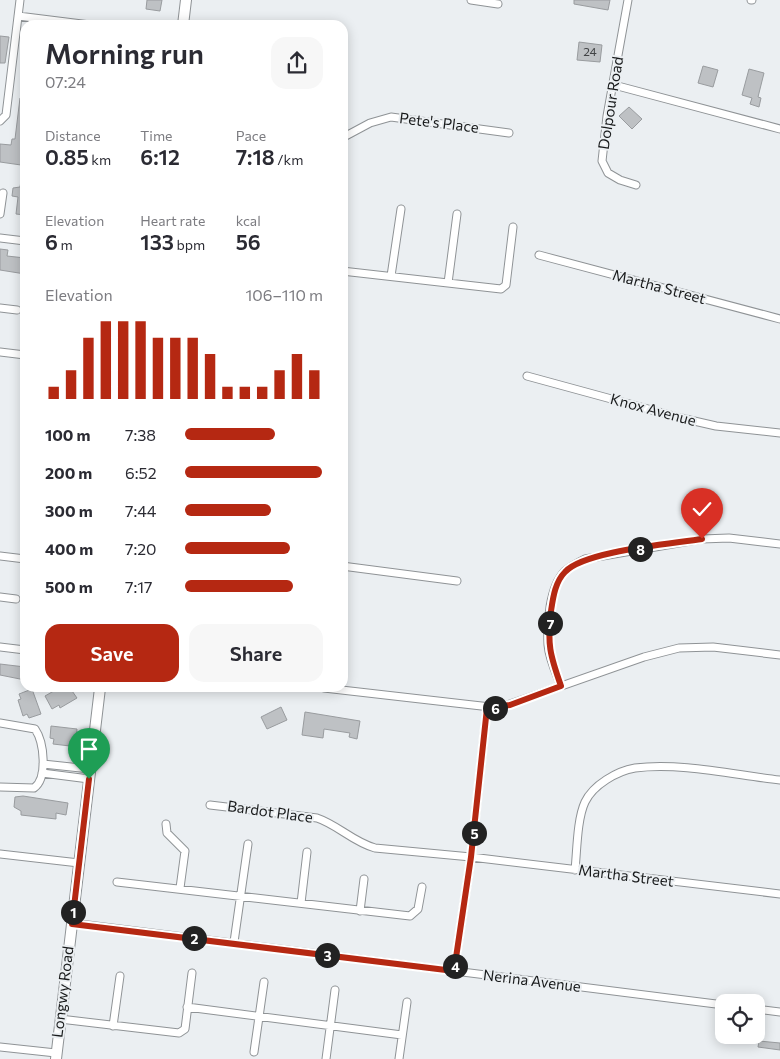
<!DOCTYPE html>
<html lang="en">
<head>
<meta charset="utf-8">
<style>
	:root { --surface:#fff; --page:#f7f7f7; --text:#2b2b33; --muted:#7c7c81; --accent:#b52812 }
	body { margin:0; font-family:Commissioner,sans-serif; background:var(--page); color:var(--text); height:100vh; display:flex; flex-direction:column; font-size:19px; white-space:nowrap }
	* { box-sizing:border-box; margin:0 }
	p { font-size:16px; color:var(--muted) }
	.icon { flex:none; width:28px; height:28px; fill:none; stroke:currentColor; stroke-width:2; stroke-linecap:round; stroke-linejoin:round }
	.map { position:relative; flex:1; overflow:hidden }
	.side { position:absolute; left:20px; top:20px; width:328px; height:672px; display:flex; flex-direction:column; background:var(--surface); border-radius:15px; box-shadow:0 2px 12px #0003 }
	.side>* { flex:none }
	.tools { position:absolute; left:715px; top:994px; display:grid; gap:10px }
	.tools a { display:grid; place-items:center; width:50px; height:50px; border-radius:10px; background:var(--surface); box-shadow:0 2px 12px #0003; font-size:25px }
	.pin { position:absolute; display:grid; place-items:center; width:42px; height:42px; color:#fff; margin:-51px -21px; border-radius:50% 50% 50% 0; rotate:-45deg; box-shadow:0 0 5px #0007 }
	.pin .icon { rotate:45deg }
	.km { position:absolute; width:25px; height:25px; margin:-12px; border-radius:50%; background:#222; color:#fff; font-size:14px; line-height:25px; text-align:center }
	.round { display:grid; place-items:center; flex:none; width:52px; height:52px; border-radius:15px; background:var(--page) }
	.head { display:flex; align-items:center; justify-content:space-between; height:85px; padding:0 25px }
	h1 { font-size:28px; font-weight:600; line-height:38px }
	.metrics { display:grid; grid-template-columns:repeat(3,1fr); gap:8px; height:85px; padding:5px 25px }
	.metrics div { display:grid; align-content:center }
	.metrics b { font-size:21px; font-weight:600 }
	.metrics small { font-size:14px; font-weight:400 }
	.metrics p { font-size:14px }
	.chart { height:140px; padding:10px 25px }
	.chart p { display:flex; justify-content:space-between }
	.chart svg { width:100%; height:90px; margin-top:5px; stroke:var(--accent); stroke-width:6 }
	.button { display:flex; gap:10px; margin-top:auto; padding:10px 25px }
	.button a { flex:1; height:58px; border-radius:15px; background:var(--accent); color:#fff; font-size:20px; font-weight:600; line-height:58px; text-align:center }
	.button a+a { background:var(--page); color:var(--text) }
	ul { padding:0 25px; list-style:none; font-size:16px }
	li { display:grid; grid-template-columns:80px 60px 1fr; align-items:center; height:38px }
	li i { height:12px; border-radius:6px; background:var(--accent) }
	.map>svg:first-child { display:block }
	.building { fill:#bec1c4; stroke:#999c9f }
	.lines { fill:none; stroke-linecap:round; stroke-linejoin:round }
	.street-casing { stroke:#8f9396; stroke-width:9 }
	.secondary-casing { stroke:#8f9396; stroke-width:12 }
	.street { stroke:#fff; stroke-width:7 }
	.secondary { stroke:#fff; stroke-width:10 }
	.route-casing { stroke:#fff; stroke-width:10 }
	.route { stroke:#b52812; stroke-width:6 }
	.labels { text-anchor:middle; stroke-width:4; stroke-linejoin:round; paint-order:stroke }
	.number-label { font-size:12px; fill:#424446 }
	.street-label { font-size:15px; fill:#191b1c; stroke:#ebeff2 }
</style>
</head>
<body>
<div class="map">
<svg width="780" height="1059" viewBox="0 0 780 1059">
	<rect width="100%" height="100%" fill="#ebeff2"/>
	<path class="building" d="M 147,0 L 162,0 L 160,11 L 146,9 Z
		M 574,0 L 610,0 L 608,10 L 574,4 Z
		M 0,36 L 9,37 L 5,63 L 0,63 Z
		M 579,42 L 602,45 L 600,62 L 577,60 Z
		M 703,66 L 718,70 L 713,87 L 698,83 Z
		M 749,69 L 764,73 L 758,97 L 761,98 L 759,107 L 750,104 L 752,98 L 742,95 Z
		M 20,98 L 25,98 L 25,161 L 21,161 L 21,165 L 0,162 L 0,144 L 11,145 L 12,139 L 15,139 Z
		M 629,107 L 642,119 L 632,129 L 619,116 Z
		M 21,181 L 25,181 L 25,215 L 16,214 L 18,197 L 12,196 L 13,188 L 20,187 Z
		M 0,249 L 8,250 L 7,256 L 25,258 L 25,274 L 0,270 Z
		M 0,664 L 25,667 L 25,680 L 0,675 Z
		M 59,688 L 70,688 L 77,698 L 60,708 L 59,705 L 52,709 L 45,696 Z
		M 32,689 L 41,714 L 29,718 L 27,714 L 23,716 L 18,700 L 21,699 L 19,694 Z
		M 281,707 L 287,720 L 267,729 L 261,717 Z
		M 305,712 L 360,721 L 357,739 L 349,737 L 350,733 L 324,729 L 323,738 L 302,735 Z
		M 51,726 L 77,729 L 76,742 L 70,741 L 70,746 L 53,744 L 54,739 L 50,738 Z
		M 23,796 L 68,803 L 66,815 L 56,813 L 56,819 L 21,815 L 21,811 L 14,807 L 15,797 Z
		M 759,1041 L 780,1043 L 780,1050 L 758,1047 Z"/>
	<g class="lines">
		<g class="street-casing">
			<path id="street" d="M 471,0 L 498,4
				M 628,0 L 607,116 L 602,161 L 608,173 L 620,180 L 636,185
				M 751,0 L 752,0
				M 18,16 L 90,25
				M 614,85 L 780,129
				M 0,121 L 6,115 L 20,0
				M 342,138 L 370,123 L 391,117 L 509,133
				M 342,209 L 343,202
				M 0,214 L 3,193
				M 0,238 L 25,241
				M 539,255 L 780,319
				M 342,271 L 501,289 L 506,285 L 513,227
				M 391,276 L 401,209
				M 448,283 L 457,214
				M 0,308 L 17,310
				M 0,352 L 25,355
				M 527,376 L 681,418 L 716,426 L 780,433
				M 0,556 L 25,559
				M 342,566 L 457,581
				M 0,597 L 16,599
				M 0,647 L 25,650
				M 561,686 C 556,673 549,659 548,645 C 547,624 549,587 565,571 C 571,566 579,562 585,559 L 702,539 L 729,538 L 780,544
				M 324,688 L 499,708 L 644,657 L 679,648 L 713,647 L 780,655
				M 0,723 L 35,729 C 44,742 48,778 34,788 L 0,787
				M 43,764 L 90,769
				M 42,773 L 89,779
				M 210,805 L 317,818 C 338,825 353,842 375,848 L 471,857 L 780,894
				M 166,824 L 167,833 L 185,851 L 180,888
				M 0,854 L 79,863
				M 575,870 C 577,851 577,819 585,802 C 593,785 617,771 635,768 C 680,762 735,775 780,780
				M 117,882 L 410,916 L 418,909 L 422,887
				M 301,903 L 307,852
				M 360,911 L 364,879
				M 72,923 L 724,1005
				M 234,942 L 248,844
				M 454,971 L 471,857 L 487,708
				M 187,1007 L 402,1035
				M 756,1009 L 780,1012
				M 60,1019 L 179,1033 L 185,1029 L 192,973
				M 113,1026 L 120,976
				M 0,1047 L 56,1053
				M 254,1052 L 264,982
				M 326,1059 L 335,990
				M 399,1059 L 407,1002"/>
		</g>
		<g class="secondary-casing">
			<path id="secondary" d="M 183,25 L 186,0
				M 56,1059 L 100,688"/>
		</g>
		<use href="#street" class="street"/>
		<use href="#secondary" class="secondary"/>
	</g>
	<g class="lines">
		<g class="route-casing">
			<path id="route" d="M 89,779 L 72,924 L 454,971 L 471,857 L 487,708 L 510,705 L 561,686 C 550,655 547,644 551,611 C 553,598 555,582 565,572 C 584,551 671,544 702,539"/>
		</g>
		<use href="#route" class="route"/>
	</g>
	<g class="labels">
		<g class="number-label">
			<text x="590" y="56">24</text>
		</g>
		<g class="street-label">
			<text transform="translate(611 103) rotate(-81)" y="5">Dolpour Road</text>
			<text transform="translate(439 123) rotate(7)" y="5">Pete's Place</text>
			<text transform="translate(659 287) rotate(15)" y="5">Martha Street</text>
			<text transform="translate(653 410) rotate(15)" y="5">Knox Avenue</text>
			<text transform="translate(270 812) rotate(8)" y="5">Bardot Place</text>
			<text transform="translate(626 876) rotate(7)" y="5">Martha Street</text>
			<text transform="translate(532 981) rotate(7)" y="5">Nerina Avenue</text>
			<text transform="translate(63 992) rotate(-83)" y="5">Longwy Road</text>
		</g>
	</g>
</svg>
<div class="tools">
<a><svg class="icon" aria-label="locate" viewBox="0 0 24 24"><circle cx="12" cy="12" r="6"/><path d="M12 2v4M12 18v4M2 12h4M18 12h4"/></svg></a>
</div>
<div class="pin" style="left:89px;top:779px;background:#1e9e55"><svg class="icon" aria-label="arrive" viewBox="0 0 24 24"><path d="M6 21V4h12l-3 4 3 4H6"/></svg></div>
<div class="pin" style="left:702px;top:539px;background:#d93025"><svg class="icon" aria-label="check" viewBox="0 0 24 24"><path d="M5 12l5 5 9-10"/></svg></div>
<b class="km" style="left:73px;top:912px">1</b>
<b class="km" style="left:194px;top:938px">2</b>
<b class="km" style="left:327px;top:955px">3</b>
<b class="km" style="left:455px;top:966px">4</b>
<b class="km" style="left:474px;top:833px">5</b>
<b class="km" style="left:495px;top:708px">6</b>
<b class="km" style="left:550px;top:623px">7</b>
<b class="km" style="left:640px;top:549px">8</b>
<section class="side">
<div class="head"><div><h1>Morning run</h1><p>07:24</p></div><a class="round"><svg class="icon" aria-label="share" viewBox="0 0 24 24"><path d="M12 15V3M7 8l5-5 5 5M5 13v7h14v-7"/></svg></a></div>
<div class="metrics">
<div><p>Distance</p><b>0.85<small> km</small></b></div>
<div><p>Time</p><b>6:12</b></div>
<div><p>Pace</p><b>7:18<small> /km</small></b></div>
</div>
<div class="metrics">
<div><p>Elevation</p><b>6<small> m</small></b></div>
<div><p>Heart rate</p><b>133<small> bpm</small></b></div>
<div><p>kcal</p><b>56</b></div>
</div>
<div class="chart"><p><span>Elevation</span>106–110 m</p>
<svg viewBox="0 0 160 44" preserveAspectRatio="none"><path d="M5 44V38M15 44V30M25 44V14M35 44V6M45 44V6M55 44V6M65 44V14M75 44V14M85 44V14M95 44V22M105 44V38M115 44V38M125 44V38M135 44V30M145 44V22M155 44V30"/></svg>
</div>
<ul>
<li><b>100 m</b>7:38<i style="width:65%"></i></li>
<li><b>200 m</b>6:52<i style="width:99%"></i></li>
<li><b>300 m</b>7:44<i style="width:62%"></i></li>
<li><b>400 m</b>7:20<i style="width:76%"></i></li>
<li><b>500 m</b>7:17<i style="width:78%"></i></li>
</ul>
<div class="button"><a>Save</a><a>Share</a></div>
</section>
</div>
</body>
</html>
